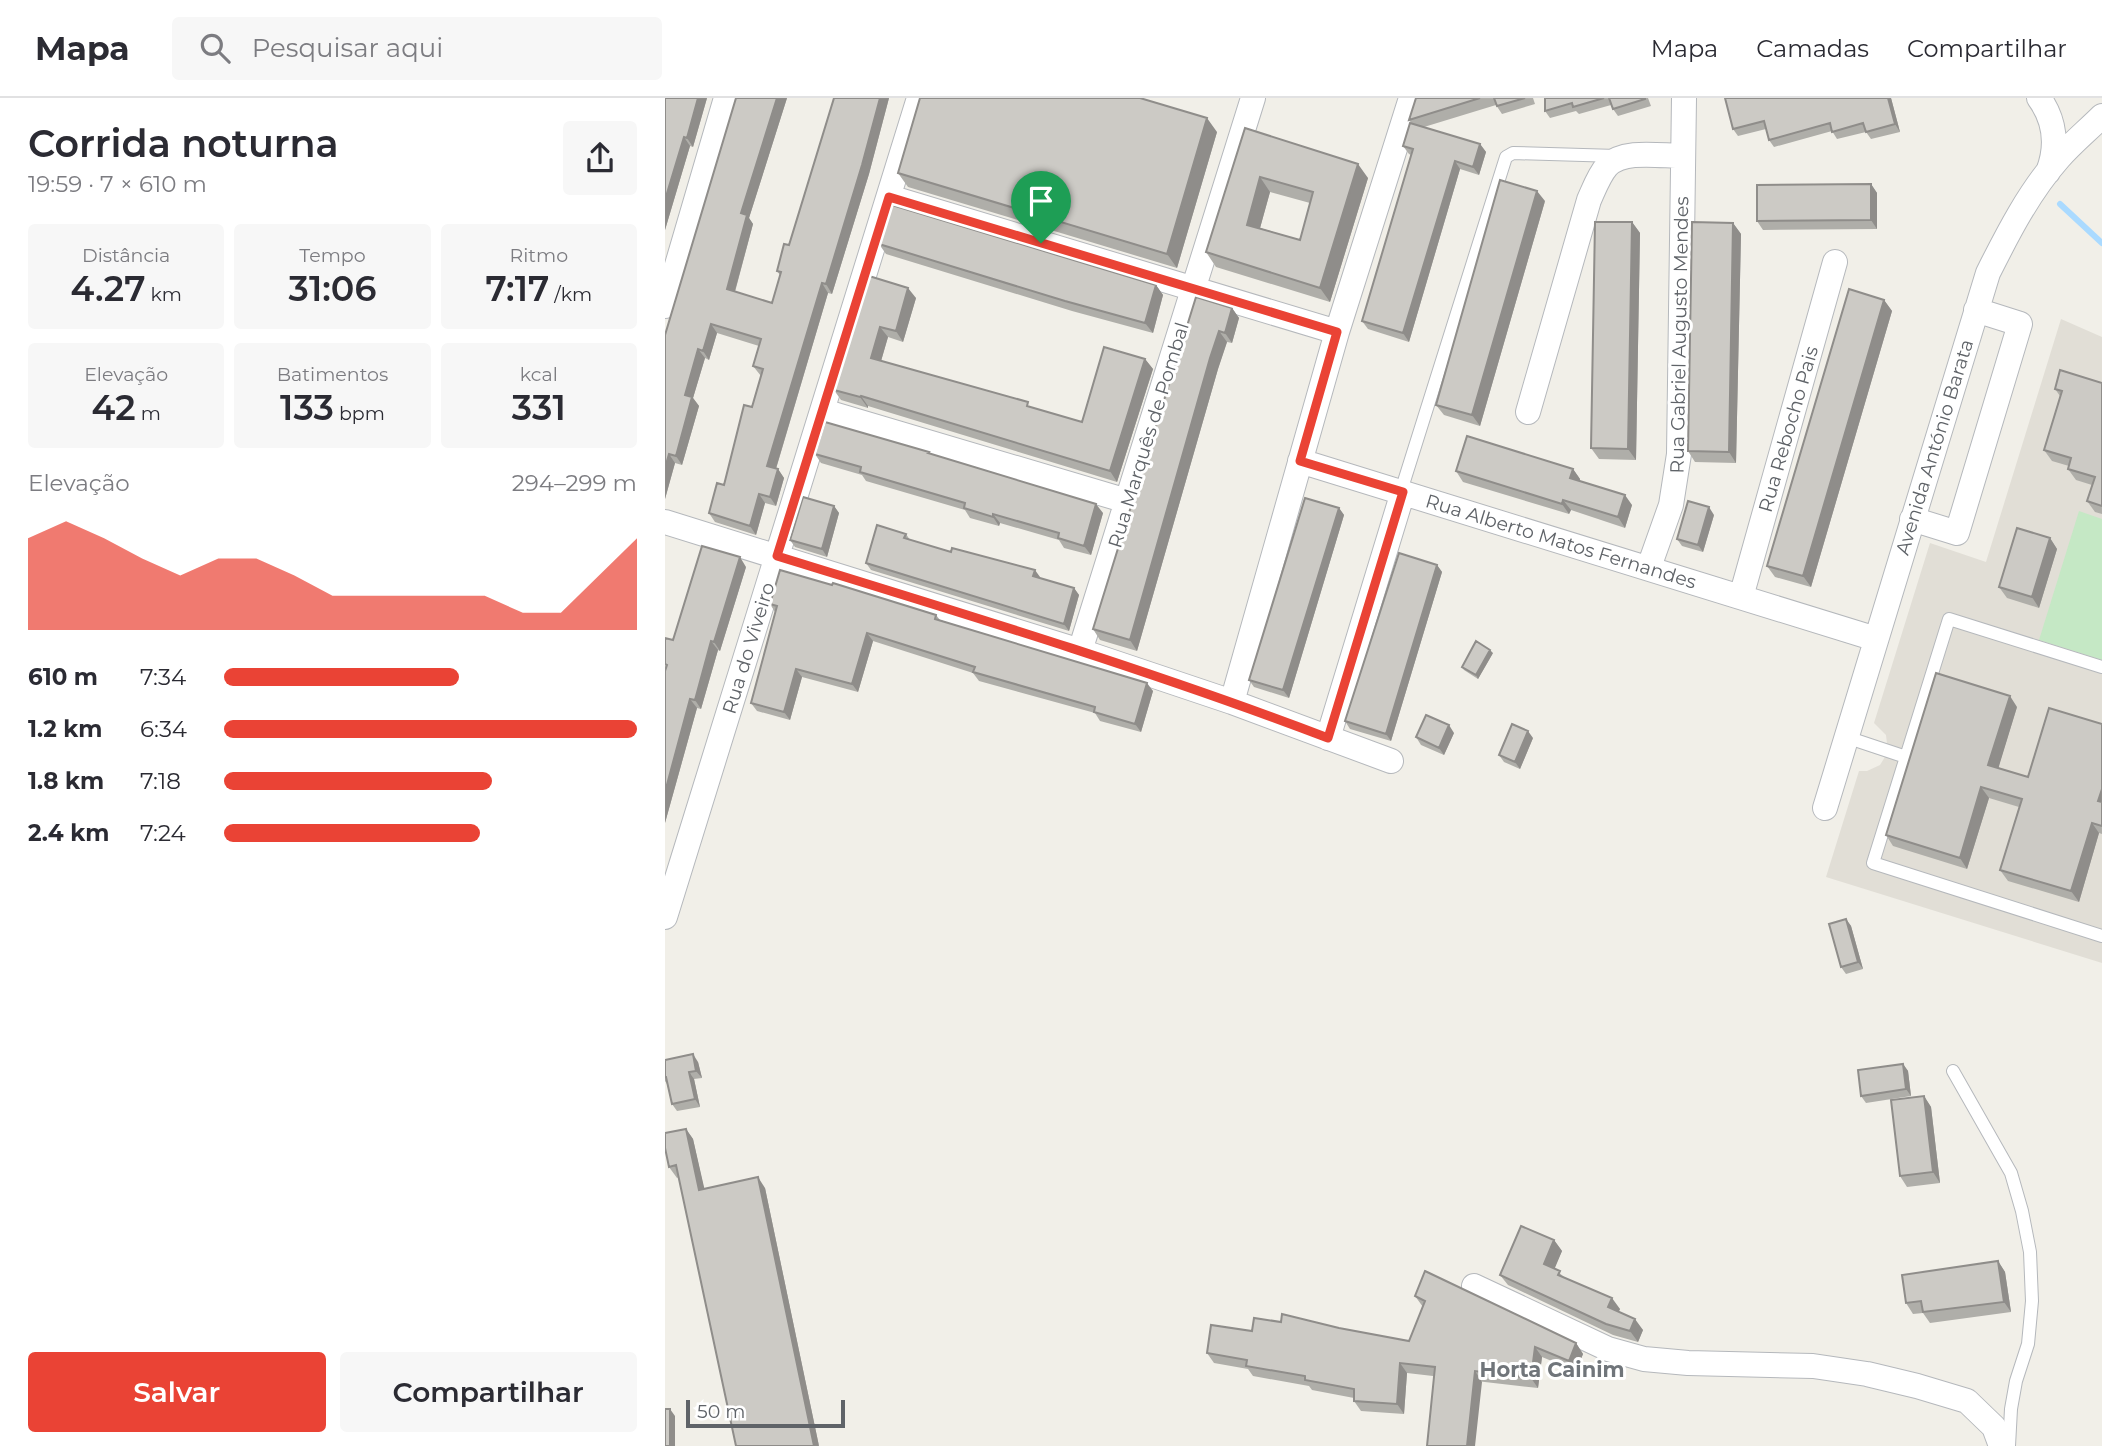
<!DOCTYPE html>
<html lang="pt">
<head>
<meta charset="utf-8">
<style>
	:root { --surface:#fff; --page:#f7f7f7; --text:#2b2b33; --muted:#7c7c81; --line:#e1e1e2; --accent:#ea4335 }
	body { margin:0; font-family:Montserrat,sans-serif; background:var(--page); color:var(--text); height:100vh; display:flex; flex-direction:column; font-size:26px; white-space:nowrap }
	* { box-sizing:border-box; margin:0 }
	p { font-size:23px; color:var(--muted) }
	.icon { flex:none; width:38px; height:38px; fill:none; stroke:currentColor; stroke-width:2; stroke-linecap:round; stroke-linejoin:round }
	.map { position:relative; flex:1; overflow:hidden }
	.panel { display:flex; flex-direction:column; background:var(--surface); width:665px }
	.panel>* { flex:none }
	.scale { position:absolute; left:21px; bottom:18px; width:159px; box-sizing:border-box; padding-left:7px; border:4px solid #5f6368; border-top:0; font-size:19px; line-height:24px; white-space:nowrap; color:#5f6368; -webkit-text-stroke:5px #fff; paint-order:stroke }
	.pin { position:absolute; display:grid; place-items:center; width:60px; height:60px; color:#fff; margin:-72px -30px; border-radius:50% 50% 50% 0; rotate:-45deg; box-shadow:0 0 7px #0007 }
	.pin .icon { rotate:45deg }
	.round { display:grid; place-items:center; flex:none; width:74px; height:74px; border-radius:7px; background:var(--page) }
	.overview { display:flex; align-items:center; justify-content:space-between; height:119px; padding:0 28px }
	h1 { font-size:38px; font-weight:600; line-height:52px }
	.stats { display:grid; grid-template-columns:repeat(3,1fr); gap:10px; height:119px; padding:7px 28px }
	.stats div { display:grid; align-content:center; border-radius:7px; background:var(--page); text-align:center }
	.stats b { font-size:35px; font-weight:600 }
	.stats small { font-size:19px; font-weight:400 }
	.stats p { font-size:19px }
	.chart { height:196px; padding:14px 28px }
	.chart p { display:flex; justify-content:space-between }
	.chart svg { width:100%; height:126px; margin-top:7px; fill:var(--accent); opacity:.7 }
	.action { display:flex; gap:14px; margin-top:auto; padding:14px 28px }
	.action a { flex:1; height:80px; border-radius:7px; background:var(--accent); color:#fff; font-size:28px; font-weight:600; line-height:80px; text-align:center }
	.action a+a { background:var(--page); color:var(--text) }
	ul { padding:0 28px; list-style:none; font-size:23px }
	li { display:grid; grid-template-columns:112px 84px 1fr; align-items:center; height:52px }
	li i { height:18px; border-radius:9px; background:var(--accent) }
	header { display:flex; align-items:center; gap:42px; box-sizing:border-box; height:98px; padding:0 35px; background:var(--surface); border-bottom:2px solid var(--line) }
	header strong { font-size:33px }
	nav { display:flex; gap:38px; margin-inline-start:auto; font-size:24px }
	.search { width:490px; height:63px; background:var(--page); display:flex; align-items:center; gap:18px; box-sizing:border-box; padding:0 24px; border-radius:7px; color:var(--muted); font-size:26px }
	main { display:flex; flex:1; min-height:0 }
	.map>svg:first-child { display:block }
	.education { fill:#e1ded6 }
	.green { fill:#c5e8c5 }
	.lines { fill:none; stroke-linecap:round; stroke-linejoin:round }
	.stream { stroke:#aadaff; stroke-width:6 }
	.service-casing { stroke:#b5b8bc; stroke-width:14 }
	.minor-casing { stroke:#b5b8bc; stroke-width:26 }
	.service { stroke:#fff; stroke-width:12 }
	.minor { stroke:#fff; stroke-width:24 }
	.wall { fill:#afaea9; fill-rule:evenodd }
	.shaded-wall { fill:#8f8d8a }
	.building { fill:#cccac5; stroke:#8f8d8a; stroke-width:2; fill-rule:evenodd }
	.route-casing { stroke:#fff; stroke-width:14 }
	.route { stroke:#ea4335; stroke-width:9 }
	.labels { text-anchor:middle; stroke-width:6; stroke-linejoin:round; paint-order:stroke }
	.street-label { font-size:19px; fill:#5f6368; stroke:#fff }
	.neighbourhood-label { font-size:21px; font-weight:bold; fill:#70757a; stroke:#fff }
</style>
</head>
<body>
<header>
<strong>Mapa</strong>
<div class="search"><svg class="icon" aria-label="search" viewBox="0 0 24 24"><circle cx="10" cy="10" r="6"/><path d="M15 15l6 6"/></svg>Pesquisar aqui</div>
<nav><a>Mapa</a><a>Camadas</a><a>Compartilhar</a></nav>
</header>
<main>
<section class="panel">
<div class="overview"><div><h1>Corrida noturna</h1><p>19:59 · 7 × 610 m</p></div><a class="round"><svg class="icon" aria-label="share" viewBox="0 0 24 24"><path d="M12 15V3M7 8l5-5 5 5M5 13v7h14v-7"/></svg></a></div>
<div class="stats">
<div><p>Distância</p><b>4.27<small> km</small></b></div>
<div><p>Tempo</p><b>31:06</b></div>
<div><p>Ritmo</p><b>7:17<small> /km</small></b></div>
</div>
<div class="stats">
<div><p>Elevação</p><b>42<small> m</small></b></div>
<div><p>Batimentos</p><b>133<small> bpm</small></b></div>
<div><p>kcal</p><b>331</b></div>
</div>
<div class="chart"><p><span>Elevação</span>294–299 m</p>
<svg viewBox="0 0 160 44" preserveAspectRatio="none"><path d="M0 44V12L10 6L20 12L30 19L40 25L50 19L60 19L70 25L80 32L90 32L100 32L110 32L120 32L130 38L140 38L150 25L160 12V44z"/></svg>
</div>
<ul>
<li><b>610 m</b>7:34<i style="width:57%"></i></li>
<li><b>1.2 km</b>6:34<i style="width:100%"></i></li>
<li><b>1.8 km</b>7:18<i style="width:65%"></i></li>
<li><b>2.4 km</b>7:24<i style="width:62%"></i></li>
</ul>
<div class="action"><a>Salvar</a><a>Compartilhar</a></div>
</section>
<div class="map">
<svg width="1437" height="1348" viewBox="0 0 1437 1348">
	<rect width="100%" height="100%" fill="#f1efe8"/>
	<path class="education" d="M 1396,221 L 1437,239 L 1437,865 L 1161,779 L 1194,673 L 1202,673 L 1215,667 L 1223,654 L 1221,637 L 1209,625 L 1265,445 L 1321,464 Z"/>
	<path class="green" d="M 1414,413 L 1437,421 L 1437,562 L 1374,542 Z"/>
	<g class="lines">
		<path class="stream" d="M 1395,106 L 1437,145"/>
		<g class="service-casing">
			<path id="service" d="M 736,393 L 841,59 L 848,55 L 952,58
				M 1437,569 L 1284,521 L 1208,765 L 1437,838
				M 1181,639 L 1241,659
				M 1288,973 L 1346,1075 L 1357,1113 L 1365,1154 L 1367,1203 L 1363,1246 L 1351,1283 L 1346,1311 L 1344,1348"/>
		</g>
		<g class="minor-casing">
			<path id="minor" d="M 1374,0 C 1390,22 1393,48 1383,74
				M 224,99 L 672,234 L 746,0
				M 0,208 L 61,0
				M 158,313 L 462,403
				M 863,314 L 924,102 C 929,91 934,77 942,68 C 959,51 995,58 1017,58
				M 635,363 L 1211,541
				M 1247,421 L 1292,435 L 1355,226 L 1311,212
				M 0,424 L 415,553 L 567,604 L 726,663
				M 984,469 L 1006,407 L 1014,356 L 1019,0
				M 1076,499 L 1170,164
				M 415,553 L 588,0
				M 567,604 L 672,234
				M 663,640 L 738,394
				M 1160,710 L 1323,175 C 1343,135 1364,94 1394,60 C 1407,45 1423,32 1437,18
				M 0,819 L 254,0
				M 809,1188 L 943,1251 L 979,1261 L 1023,1265 L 1148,1268 L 1202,1276 L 1252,1288 L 1302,1303 L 1329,1329 L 1336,1348"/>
		</g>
		<use href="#service" class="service"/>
		<use href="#minor" class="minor"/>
	</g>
	<path class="wall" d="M 0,0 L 42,0 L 28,49 L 25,48 L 0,132 Z
		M 71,0 L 122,0 L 84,120 L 88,126 L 70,194 L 107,205 L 115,177 L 112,173 L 124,147 L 169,0 L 224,0 L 204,76 L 167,196 L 163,195 L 111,371 L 113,371 L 119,380 L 111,408 L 100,405 L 91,437 L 50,424 L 44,415 L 59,387 L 87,309 L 96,278 L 88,268 L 94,248 L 52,235 L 44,262 L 40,260 L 28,300 L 34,308 L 17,367 L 10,365 L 0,401 L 0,237 Z
		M 751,0 L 868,0 L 870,6 L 837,16 L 831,7 L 759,29 L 815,46 L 821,54 L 814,77 L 795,71 L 744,244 L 703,231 L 697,223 L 746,57 L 744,56 L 738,48 L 747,26 L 744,22 Z
		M 880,0 L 983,0 L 986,8 L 953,18 L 948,11 L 946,7 L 914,16 L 911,13 L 885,20 L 880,13 Z
		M 1060,0 L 1226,0 L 1235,34 L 1206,41 L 1201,34 L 1172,41 L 1167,33 L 1109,49 L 1104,42 L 1101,31 L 1073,38 L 1068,31 Z
		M 580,30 L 703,80 L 665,204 L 551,169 L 541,154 ZM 605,94 L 645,105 L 635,142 L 595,130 Z
		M 552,34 L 512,170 L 243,89 L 233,75 Z
		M 1206,86 L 1212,95 L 1212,131 L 1098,132 L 1092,123 Z
		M 880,103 L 815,328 L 779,317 L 771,307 Z
		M 967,124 L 975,135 L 971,362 L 934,361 L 926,350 Z
		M 1068,125 L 1076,136 L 1071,365 L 1030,364 L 1023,353 Z
		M 214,146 L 491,187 L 498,197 L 488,235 L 407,213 L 221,156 Z
		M 204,178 L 251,200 L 238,244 L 223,239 L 216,263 L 367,310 L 417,324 L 480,261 L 488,271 L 452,384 L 203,308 L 203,310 L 176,302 L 169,292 Z
		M 531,199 L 567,210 L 574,220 L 567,245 L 562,244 L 553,271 L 472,553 L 435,542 L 428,531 Z
		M 1219,202 L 1227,213 L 1146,489 L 1110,479 L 1102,468 Z
		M 1437,285 L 1437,416 L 1430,414 L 1422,403 L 1427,387 L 1411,382 L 1403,371 L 1404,368 L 1387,363 L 1379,352 L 1395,298 L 1390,291 Z
		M 264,354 L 266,356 L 438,415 L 426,457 L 399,450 L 394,442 L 335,425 L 334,428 L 305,420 L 300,412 L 201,383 L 197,377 L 156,365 L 150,356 Z
		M 908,371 L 915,381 L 915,383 L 967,407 L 960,430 L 906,412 L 904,416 L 798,384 L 791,373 Z
		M 169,408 L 174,415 L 162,459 L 130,449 L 125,442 Z
		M 674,410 L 679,417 L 624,600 L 589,589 L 584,582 Z
		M 1049,417 L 1038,454 L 1017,448 L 1012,441 Z
		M 241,436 L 245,442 L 409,490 L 414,497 L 404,533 L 206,472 L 201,465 Z
		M 1385,440 L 1392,451 L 1374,510 L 1342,500 L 1334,489 Z
		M 772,467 L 777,474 L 726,643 L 685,631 L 680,623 Z
		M 81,469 L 55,553 L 53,552 L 36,611 L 32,610 L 0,725 L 0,540 L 8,542 Z
		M 105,506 L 271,517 L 275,522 L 488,593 L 476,634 L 435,623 L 430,615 L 314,583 L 308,575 L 208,543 L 193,594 L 137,579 L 125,622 L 92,613 L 86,605 L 110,514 Z
		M 828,555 L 813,581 L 799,572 L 797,569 Z
		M 1352,609 L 1333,670 L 1363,679 L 1437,626 L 1437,736 L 1434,735 L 1414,804 L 1343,783 L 1335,772 L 1354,709 L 1324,700 L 1302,771 L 1228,748 L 1221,737 Z
		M 789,635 L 779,657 L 756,647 L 751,639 Z
		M 868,640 L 855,671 L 839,664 L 834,657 Z
		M 1181,821 L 1186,828 L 1198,871 L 1181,876 L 1176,869 Z
		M 0,962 L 33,964 L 37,980 L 29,981 L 35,1009 L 12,1013 L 7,1006 L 2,986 L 0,983 Z
		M 1238,966 L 1243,973 L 1246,998 L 1201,1005 L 1196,998 Z
		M 1259,998 L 1266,1009 L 1275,1085 L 1242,1089 L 1235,1078 Z
		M 21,1031 L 28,1041 L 39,1091 L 100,1090 L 154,1348 L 14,1079 L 12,1080 L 4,1069 Z
		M 889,1142 L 897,1153 L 889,1170 L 900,1180 L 955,1211 L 953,1214 L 978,1232 L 973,1244 L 948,1237 L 843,1187 L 835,1177 Z
		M 1333,1163 L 1340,1174 L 1346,1214 L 1265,1225 L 1258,1215 L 1248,1216 L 1241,1205 Z
		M 750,1198 L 911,1245 L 918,1256 L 911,1273 L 877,1259 L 873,1290 L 742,1275 L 739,1316 L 696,1313 L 689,1303 L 689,1300 L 647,1292 L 644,1288 L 588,1278 L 583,1271 L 549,1265 L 542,1255 L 587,1233 L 616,1224 L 674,1230 L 744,1243 L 758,1209 Z"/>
	<path class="shaded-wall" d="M 33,0 L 42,0 L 28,49 L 22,40 Z
		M 112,0 L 122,0 L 84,120 L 88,126 L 68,200 L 62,191 L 76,115 Z
		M 215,0 L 224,0 L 204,76 L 167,196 L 161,186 Z
		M 1223,0 L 1226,0 L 1235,34 L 1230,26 Z
		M 542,20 L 552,34 L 512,170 L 502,156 Z
		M 19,39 L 25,48 L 0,132 L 0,102 Z
		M 815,46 L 821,54 L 814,77 L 808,69 Z
		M 790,63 L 795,71 L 744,244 L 738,235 Z
		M 693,66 L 703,80 L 665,204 L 655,190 Z
		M 595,79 L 605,94 L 592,141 L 582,127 Z
		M 1206,86 L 1212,95 L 1212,131 L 1206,122 Z
		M 872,93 L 880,103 L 815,328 L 807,317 Z
		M 967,124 L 975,135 L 971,362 L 963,351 Z
		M 1068,125 L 1076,136 L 1071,365 L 1064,354 Z
		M 157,185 L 163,195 L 109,377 L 102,368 Z
		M 491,187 L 498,197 L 488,235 L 480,225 Z
		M 243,190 L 251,200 L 238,244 L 231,233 Z
		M 1219,202 L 1227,213 L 1146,489 L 1138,478 Z
		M 567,210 L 574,220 L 567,245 L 560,235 Z
		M 46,226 L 52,235 L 44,262 L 38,253 Z
		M 215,229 L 223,239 L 214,270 L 206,260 Z
		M 554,233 L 562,244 L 553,271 L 472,553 L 465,542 L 545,260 Z
		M 33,251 L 40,260 L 28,300 L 34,308 L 17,367 L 11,358 L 20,297 Z
		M 480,261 L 488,271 L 452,384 L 445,373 Z
		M 196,298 L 203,308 L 203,310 L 195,299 Z
		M 4,356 L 10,365 L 0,401 L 0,370 Z
		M 113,371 L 119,380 L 111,408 L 105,399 Z
		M 908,371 L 915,381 L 913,390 L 905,380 Z
		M 94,396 L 100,405 L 91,437 L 85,428 Z
		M 960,397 L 967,407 L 960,430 L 953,419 Z
		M 898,402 L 906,412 L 904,416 L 897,406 Z
		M 431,406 L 438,415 L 426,457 L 419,448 Z
		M 169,408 L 174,415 L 162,459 L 157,451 Z
		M 1044,409 L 1049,417 L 1038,454 L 1033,447 Z
		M 674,410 L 679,417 L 624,600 L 618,592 Z
		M 328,416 L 335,425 L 334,428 L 328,419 Z
		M 1385,440 L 1392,451 L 1374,510 L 1367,499 Z
		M 75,459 L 81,469 L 55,553 L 49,544 Z
		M 772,467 L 777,474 L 726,643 L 721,636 Z
		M 370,472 L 375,479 L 373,485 L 368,478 Z
		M 409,490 L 414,497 L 404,533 L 399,526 Z
		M 202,535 L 208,543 L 193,594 L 187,586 Z
		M 46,543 L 53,552 L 36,611 L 30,602 Z
		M 825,552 L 828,555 L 813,581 L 811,577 Z
		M 131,571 L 137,579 L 125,622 L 119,614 Z
		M 482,585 L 488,593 L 476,634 L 470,626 Z
		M 1345,598 L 1352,609 L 1331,678 L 1323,667 Z
		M 25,601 L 32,610 L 0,725 L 0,694 Z
		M 784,627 L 789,635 L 779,657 L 774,650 Z
		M 863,633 L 868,640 L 855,671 L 850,664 Z
		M 1316,689 L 1324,700 L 1302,771 L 1295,760 Z
		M 1437,691 L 1437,708 L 1433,703 Z
		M 1427,725 L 1434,735 L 1414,804 L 1406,793 Z
		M 1181,821 L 1186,828 L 1198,871 L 1193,864 Z
		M 28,956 L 33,964 L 37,980 L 31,973 Z
		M 1238,966 L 1243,973 L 1246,998 L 1241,991 Z
		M 24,974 L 29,981 L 35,1009 L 30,1001 Z
		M 1259,998 L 1266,1009 L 1275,1085 L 1268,1074 Z
		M 21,1031 L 28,1041 L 42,1102 L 34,1092 Z
		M 93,1079 L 100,1090 L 154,1348 L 149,1348 Z
		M 889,1142 L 897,1153 L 887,1177 L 879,1166 Z
		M 1333,1163 L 1340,1174 L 1346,1214 L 1339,1204 Z
		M 947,1200 L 955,1211 L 951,1220 L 943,1209 Z
		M 970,1221 L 978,1232 L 973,1244 L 965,1233 Z
		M 911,1245 L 918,1256 L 911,1273 L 904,1263 Z
		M 870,1249 L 877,1259 L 873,1290 L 866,1280 Z
		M 735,1265 L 742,1275 L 739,1316 L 732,1306 Z
		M 810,1273 L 817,1284 L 810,1348 L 802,1348 Z
		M 5,1311 L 10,1318 L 10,1348 L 5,1348 Z"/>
	<path class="building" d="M 0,0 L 33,0 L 22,40 L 19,39 L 0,102 Z
		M 71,0 L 112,0 L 76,115 L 82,117 L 62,191 L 107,205 L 116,174 L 112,173 L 119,146 L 124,147 L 169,0 L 215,0 L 197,67 L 161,186 L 157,185 L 102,368 L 113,371 L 105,399 L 94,396 L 85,428 L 44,415 L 52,385 L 59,387 L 79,307 L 87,309 L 98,271 L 88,268 L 96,241 L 46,226 L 38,253 L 33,251 L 20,297 L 27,299 L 11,358 L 4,356 L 0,370 L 0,237 Z
		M 255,0 L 475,0 L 542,20 L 502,156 L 233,75 Z
		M 751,0 L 815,0 L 744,22 Z
		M 829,0 L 860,0 L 832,8 Z
		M 880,0 L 939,0 L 908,9 L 907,5 L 880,13 Z
		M 944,0 L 980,0 L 980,1 L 948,11 Z
		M 1060,0 L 1223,0 L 1230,26 L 1201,34 L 1198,25 L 1167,34 L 1165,25 L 1104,42 L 1099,23 L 1068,31 Z
		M 745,25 L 815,46 L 808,69 L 790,63 L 738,235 L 697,223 L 748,51 L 738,48 Z
		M 580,30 L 693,66 L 655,190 L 541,154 ZM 595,79 L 648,94 L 635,142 L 582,127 Z
		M 835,82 L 872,93 L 807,317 L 771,307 Z
		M 1206,86 L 1206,122 L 1092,123 L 1092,87 Z
		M 227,107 L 491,187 L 480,225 L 400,203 L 214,146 L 225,110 Z
		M 930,124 L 967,124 L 963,351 L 926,350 Z
		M 1027,124 L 1068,125 L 1064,354 L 1023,353 Z
		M 204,178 L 243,190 L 231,233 L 215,229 L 206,260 L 363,304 L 362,308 L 417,324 L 439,249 L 480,261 L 445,373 L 196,298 L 195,299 L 169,292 Z
		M 1184,191 L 1219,202 L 1138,478 L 1102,468 Z
		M 531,199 L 567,210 L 560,235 L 554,233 L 545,260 L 465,542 L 428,531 Z
		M 1395,272 L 1437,285 L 1437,408 L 1422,403 L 1430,379 L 1403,371 L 1406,360 L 1379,352 L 1397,293 L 1390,291 Z
		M 160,324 L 264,354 L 263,355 L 431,406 L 419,448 L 393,440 L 394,435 L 328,416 L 328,419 L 299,410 L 300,405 L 195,374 L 196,369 L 150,356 Z
		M 802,338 L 908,371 L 905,380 L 960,397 L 953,419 L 898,402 L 897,406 L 791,373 Z
		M 138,399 L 169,408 L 157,451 L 125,442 Z
		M 640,400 L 674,410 L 618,592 L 584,582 Z
		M 1023,403 L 1044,409 L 1033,447 L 1012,441 Z
		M 212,427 L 241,436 L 239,440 L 286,454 L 287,450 L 370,472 L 368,478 L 409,490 L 399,526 L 201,465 Z
		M 1352,430 L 1385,440 L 1367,499 L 1334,489 Z
		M 37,448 L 75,459 L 49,544 L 46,543 L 30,602 L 25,601 L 0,694 L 0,573 L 2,567 L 0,566 L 0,540 L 8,542 Z
		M 734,455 L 772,467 L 721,636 L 680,623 Z
		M 115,472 L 167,487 L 168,485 L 271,517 L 270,521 L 482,585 L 470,626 L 429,614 L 430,609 L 308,574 L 310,569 L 202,535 L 187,586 L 131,571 L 119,614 L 86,605 L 112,508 L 105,506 Z
		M 811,543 L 825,552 L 811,577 L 797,569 Z
		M 1271,575 L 1345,598 L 1323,667 L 1363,679 L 1384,610 L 1437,626 L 1437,691 L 1433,703 L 1437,704 L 1437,728 L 1427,725 L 1406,793 L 1335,772 L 1357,701 L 1316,689 L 1295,760 L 1221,737 Z
		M 761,617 L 784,627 L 774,650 L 751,639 Z
		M 847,626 L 863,633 L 850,664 L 834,657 Z
		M 1181,821 L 1193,864 L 1176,869 L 1164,826 Z
		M 28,956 L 31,973 L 24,974 L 30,1001 L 7,1006 L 1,979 L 0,979 L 0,962 Z
		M 1238,966 L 1241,991 L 1196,998 L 1193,972 Z
		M 1259,998 L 1268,1074 L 1235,1078 L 1226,1002 Z
		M 21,1031 L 34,1092 L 93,1079 L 149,1348 L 71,1348 L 11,1067 L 4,1069 L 0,1050 L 0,1035 Z
		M 856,1128 L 889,1142 L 879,1166 L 895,1173 L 893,1177 L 947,1200 L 943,1209 L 970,1221 L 965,1233 L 941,1226 L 835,1177 Z
		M 1333,1163 L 1339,1204 L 1258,1214 L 1256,1203 L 1241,1205 L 1237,1177 Z
		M 760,1173 L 911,1245 L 904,1263 L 870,1249 L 866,1280 L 810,1273 L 802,1348 L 762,1348 L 770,1269 L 735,1265 L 732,1306 L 689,1303 L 689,1291 L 640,1282 L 640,1278 L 581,1268 L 582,1262 L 542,1255 L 546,1227 L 587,1233 L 589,1220 L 616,1224 L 617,1216 L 674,1230 L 744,1243 L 760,1203 L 750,1198 Z
		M 0,1311 L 5,1311 L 5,1348 L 0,1348 Z"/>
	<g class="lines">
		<g class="route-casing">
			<path id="route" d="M 224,99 L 672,234 L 635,363 L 738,394 L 663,640 C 482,571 297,515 112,458 Z"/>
		</g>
		<use href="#route" class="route"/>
	</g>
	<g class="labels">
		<g class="street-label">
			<text transform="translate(1014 237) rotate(-89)" y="7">Rua Gabriel Augusto Mendes</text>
			<text transform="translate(1123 331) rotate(-74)" y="7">Rua Rebocho Pais</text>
			<text transform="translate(483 337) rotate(-73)" y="7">Rua Marquês de Pombal</text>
			<text transform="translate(1269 349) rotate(-73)" y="7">Avenida António Barata</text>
			<text transform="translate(896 443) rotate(17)" y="7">Rua Alberto Matos Fernandes</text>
			<text transform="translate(83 550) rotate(-73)" y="7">Rua do Viveiro</text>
		</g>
		<g class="neighbourhood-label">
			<text x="887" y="1279">Horta Cainim</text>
		</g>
	</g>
</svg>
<div class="scale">50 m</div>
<div class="pin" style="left:376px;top:145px;background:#1e9e55"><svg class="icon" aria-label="arrive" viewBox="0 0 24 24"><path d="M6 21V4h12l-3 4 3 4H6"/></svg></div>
</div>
</main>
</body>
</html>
